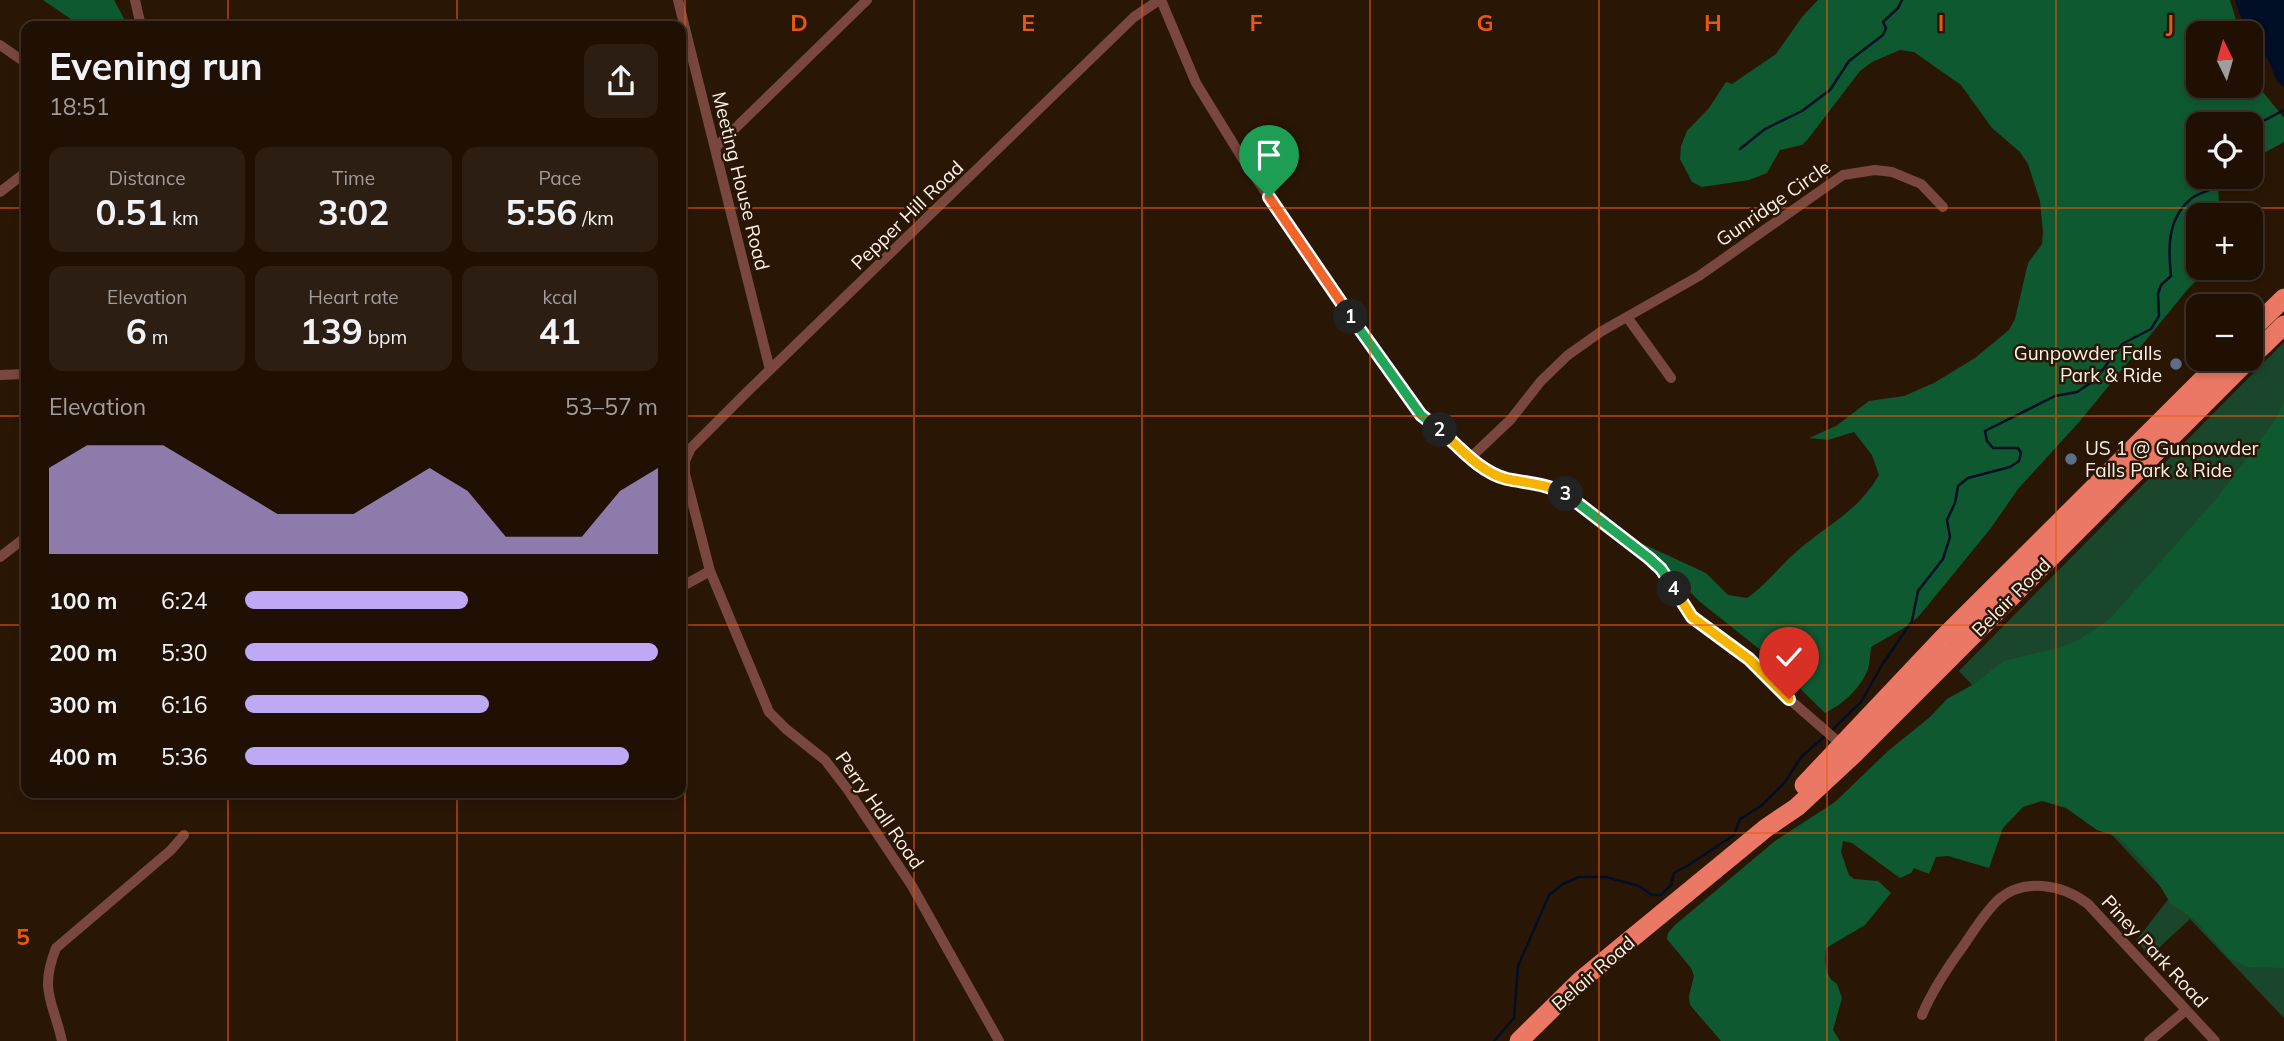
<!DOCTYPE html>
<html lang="en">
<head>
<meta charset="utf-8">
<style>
	:root { --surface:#201004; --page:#2d1e13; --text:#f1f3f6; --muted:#a29d9a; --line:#3d3026; --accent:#bfa8f4 }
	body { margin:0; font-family:Mulish,sans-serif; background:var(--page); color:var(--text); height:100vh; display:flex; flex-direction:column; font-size:26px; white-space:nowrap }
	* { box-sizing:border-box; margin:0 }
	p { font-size:23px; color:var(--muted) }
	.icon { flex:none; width:38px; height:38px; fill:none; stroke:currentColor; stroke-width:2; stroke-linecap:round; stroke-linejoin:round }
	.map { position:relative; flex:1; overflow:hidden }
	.sheet { position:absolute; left:21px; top:21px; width:665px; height:777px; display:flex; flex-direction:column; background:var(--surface); border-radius:14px; box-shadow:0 4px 10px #0003,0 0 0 2px var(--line) }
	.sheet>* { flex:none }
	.needle { width:46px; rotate:355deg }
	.controls { position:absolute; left:2186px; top:21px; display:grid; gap:14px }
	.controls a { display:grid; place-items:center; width:77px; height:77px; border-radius:14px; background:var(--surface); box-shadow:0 4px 10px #0003,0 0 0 2px var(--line); font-size:35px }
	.pin { position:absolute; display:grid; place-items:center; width:60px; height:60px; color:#fff; margin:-72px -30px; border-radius:50% 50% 50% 0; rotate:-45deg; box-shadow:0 0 7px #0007 }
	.pin .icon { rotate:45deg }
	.km { position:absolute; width:35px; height:35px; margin:-18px; border-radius:50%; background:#222; color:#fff; font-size:19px; line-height:35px; text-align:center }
	.round { display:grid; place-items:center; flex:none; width:74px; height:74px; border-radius:14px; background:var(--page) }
	.summary { display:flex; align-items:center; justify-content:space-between; height:119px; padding:0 28px }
	h1 { font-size:38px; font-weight:700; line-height:52px }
	.stats { display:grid; grid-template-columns:repeat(3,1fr); gap:10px; height:119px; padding:7px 28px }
	.stats div { display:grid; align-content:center; border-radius:14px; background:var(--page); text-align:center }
	.stats b { font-size:35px; font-weight:700 }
	.stats small { font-size:19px; font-weight:400 }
	.stats p { font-size:19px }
	.chart { height:196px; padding:14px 28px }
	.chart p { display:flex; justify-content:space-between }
	.chart svg { width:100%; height:126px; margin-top:7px; fill:var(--accent); opacity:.7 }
	ul { padding:0 28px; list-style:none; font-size:23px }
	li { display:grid; grid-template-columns:112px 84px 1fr; align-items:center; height:52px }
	li i { height:18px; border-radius:9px; background:var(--accent) }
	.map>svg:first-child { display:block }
	.green { fill:#1a472c }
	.forest { fill:#0f5931 }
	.water { fill:#000e26 }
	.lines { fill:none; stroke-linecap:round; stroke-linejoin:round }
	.stream { stroke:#000e26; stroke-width:2.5 }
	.minor { stroke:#79473e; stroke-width:10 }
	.trunk { stroke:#ea7864; stroke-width:19 }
	.split-1-casing { stroke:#fff; stroke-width:14 }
	.split-2-casing { stroke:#fff; stroke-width:14 }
	.split-3-casing { stroke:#fff; stroke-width:14 }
	.split-4-casing { stroke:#fff; stroke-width:14 }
	.split-5-casing { stroke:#fff; stroke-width:14 }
	.split-1 { stroke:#f0652b; stroke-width:9 }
	.split-2 { stroke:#22a559; stroke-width:9 }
	.split-3 { stroke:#f5b400; stroke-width:9 }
	.split-4 { stroke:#22a559; stroke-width:9 }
	.split-5 { stroke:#f5b400; stroke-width:9 }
	.grid { fill:none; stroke:#e8590c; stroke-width:2; stroke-opacity:0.55 }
	.service-dot { fill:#5c6f8a; stroke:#2a1605; stroke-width:2.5 }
	.labels { text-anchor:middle; stroke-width:5; stroke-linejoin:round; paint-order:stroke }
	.street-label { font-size:19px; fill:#fef2e9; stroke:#2a1605 }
	.poi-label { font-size:19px; fill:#fef2e9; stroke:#2a1605; text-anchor:end }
	.grid-label { font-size:23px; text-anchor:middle; font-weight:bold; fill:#e8590c; stroke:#2a1605; stroke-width:5; stroke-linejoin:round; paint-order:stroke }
</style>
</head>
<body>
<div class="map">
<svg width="2284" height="1041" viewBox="0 0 2284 1041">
	<rect width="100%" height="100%" fill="#2a1605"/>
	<path class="green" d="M 2284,342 L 2284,1018 L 2190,919 L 2150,956 L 2136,941 L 2170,897 L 1959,671 Z"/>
	<path class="forest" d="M 43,0 L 114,0 L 128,26 L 81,26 Z
		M 1818,0 L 2230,0 L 2240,33 L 2198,33 L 2198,86 L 2250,86 L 2251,70 L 2254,81 L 2284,118 L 2284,142 L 2251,160 L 2250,124 L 2198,124 L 2198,177 L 2227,177 L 2218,183 L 2219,203 L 2246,202 L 2248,205 L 2244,215 L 2198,215 L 2198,268 L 2209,268 L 2187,290 L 2080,421 L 2018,489 L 1991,528 L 1919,616 L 1909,625 L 1871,647 C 1870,654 1870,662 1868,669 C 1861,688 1842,705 1825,713 L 1763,652 L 1699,601 L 1643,544 L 1706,573 L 1728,595 L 1747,598 C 1765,586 1778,568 1795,553 C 1826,525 1857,513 1879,475 L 1872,455 L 1854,432 L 1828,440 L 1809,438 L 1836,426 L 1869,401 L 1904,396 L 1934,383 L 1975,358 L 2009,330 L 2015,319 L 2028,263 L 2042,244 L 2043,232 L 2040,201 L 2028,164 L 2020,152 L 1992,128 L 1961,85 L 1914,52 L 1900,50 L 1872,62 L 1860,71 L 1808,139 L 1802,145 L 1780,150 L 1767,173 L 1749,180 L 1702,187 L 1692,182 L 1680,159 L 1681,146 L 1687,131 L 1709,108 L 1726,82 L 1732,84 L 1776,54 L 1802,17 Z
		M 2284,402 L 2284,968 L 2248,967 L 2229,958 L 2195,920 L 2171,904 L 2149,868 L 2118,837 L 2097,830 L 2066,808 L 2042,801 L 2023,807 L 2003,828 L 1989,868 L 1948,856 L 1936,857 L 1929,874 L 1914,868 L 1911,873 L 1900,878 L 1852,843 L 1843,841 L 1841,852 L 1849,875 L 1854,879 L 1878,881 L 1891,893 L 1865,925 L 1826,948 C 1825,962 1824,977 1837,984 L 1842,998 L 1833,1030 L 1840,1041 L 1721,1041 L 1690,1005 L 1689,996 L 1694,976 L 1691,968 L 1667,939 L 1668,933 L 1675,925 L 1775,841 L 1835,802 L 1888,751 L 1930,717 L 1947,699 L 1974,684 L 2004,661 L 2062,647 L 2080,639 L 2110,619 L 2217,498 L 2276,419 Z"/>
	<path class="water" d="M 2235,0 L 2284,0 L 2284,87 C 2272,80 2274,67 2266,57 C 2259,50 2251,45 2250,33 L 2246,33 Z"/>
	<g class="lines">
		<path class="stream" d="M 2250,128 L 2284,110
			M 1740,149 L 1765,129 L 1802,111 L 1830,90 L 1849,61 L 1883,35 L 1886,28 L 1883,22 L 1898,8 L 1902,0
			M 1830,732 L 1861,702 L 1882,665 L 1912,621 L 1918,591 L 1943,559 L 1950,537 L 1947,520 L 1955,503 L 1958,486 L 1968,478 L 2010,467 L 2019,461 L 2021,453 L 2018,448 L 1993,448 L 1987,441 L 1985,431 L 2055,396 L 2077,392 L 2095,380 L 2122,344 L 2151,329 L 2159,316 L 2158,294 L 2161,285 L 2171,276 C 2168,248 2167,218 2192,198 C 2199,193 2210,190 2218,187 L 2223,177
			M 1494,1041 L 1514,1018 L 1518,966 L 1549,895 L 1563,884 L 1579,877 L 1606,877 L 1639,886 L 1652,895 L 1661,895 L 1671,885 L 1674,873 L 1687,866 L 1734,835 L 1740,819 L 1761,806 L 1785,782 L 1801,757 L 1825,736"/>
		<path class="minor" d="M 135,0 L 141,26
			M 678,0 L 770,370
			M 1161,0 L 1196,83 L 1244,161 L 1421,415 L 1489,471 L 1505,479 L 1525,481 L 1563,492 L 1598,517 L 1661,569 L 1692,617 L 1749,659 L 1789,699 L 1842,745
			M 0,45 L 26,63
			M 715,148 L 867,0
			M 0,192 L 26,172
			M 1627,317 L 1671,378
			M 0,375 L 26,374
			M 1471,457 L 1511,419 L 1541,381 L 1568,355 L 1602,331 L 1699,276 L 1843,175 L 1875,170 L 1892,172 L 1921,184 L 1943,207
			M 0,557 L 26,537
			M 681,587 L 710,571
			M 1922,1015 C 1933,989 1947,968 1964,945 C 1974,930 1984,914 1997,901 C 2023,877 2062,884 2088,904 L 2215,1041
			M 62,1041 C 53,1001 39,991 56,948 L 171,850 L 184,835
			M 999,1041 L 912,886 L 848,790 L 825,760 L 786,729 L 769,712 L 710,571 L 685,474 L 685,461 L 691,448 L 746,393 L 1134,17 L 1159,0
			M 2149,1041 L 2185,1011"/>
		<path class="trunk" d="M 2250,331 L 2284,298
			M 2250,358 L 2284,325
			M 1804,785 L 1942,639 L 2223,359
			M 1519,1041 L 1581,980 L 1766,828 L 1797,807 L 1853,755 L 2249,359"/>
	</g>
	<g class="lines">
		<g class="split-1-casing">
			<path id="split-1" d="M 1269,197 L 1351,317"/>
		</g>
		<g class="split-2-casing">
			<path id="split-2" d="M 1351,317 L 1421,415 L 1440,430"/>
		</g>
		<g class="split-3-casing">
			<path id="split-3" d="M 1440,430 C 1459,447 1481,473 1507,479 C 1527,483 1547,484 1566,494"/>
		</g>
		<g class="split-4-casing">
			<path id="split-4" d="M 1566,494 L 1649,558 L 1661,569 L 1674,589"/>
		</g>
		<g class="split-5-casing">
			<path id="split-5" d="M 1674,589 L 1692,617 L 1749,659 L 1789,699"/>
		</g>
		<use href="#split-1" class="split-1"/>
		<use href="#split-2" class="split-2"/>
		<use href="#split-3" class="split-3"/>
		<use href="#split-4" class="split-4"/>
		<use href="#split-5" class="split-5"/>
	</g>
	<path class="grid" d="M 228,0 L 228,26M 457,0 L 457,26M 685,0 L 685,1041M 914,0 L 914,1041M 1142,0 L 1142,1041M 1370,0 L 1370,1041M 1599,0 L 1599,1041M 1827,0 L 1827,1041M 2056,0 L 2056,1041M 0,208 L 26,208M 681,208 L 2284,208M 0,416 L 26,416M 681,416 L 2284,416M 0,625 L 26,625M 681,625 L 2284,625M 228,793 L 228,1041M 457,793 L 457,1041M 0,833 L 2284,833"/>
	<g class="service-dot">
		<circle cx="2176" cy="364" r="7"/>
		<circle cx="2071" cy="459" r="7"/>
	</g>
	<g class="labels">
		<g class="street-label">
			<text transform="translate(741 181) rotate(76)" y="7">Meeting House Road</text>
			<text transform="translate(1773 203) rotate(-35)" y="7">Gunridge Circle</text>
			<text transform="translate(907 215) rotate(-44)" y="7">Pepper Hill Road</text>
			<text transform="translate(2011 597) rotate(-45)" y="7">Belair Road</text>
			<text transform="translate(880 810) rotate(55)" y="7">Perry Hall Road</text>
			<text transform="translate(2155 951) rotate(47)" y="7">Piney Park Road</text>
			<text transform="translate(1593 973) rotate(-41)" y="7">Belair Road</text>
		</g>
		<g class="poi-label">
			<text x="2162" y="360">Gunpowder Falls<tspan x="2162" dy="22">Park &amp; Ride</tspan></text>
			<text x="2085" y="455" text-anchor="start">US 1 @ Gunpowder<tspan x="2085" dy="22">Falls Park &amp; Ride</tspan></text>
		</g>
	</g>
	<g class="grid-label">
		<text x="799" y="31">D</text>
		<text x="1028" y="31">E</text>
		<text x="1256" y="31">F</text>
		<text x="1485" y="31">G</text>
		<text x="1713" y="31">H</text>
		<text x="1941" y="31">I</text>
		<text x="2170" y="31">J</text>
		<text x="23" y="945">5</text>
	</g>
</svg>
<div class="controls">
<a><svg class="needle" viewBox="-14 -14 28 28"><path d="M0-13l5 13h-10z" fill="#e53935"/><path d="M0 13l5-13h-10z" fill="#a29d9a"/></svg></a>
<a><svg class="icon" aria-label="locate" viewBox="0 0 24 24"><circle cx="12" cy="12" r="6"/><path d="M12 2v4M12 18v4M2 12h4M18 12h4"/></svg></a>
<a>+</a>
<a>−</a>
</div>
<div class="pin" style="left:1269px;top:197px;background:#1e9e55"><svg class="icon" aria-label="arrive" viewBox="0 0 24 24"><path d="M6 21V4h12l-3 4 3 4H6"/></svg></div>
<div class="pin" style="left:1789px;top:699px;background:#d93025"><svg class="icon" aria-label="check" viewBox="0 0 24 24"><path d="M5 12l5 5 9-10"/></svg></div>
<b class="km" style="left:1351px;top:317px">1</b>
<b class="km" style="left:1440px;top:430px">2</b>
<b class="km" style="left:1566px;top:494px">3</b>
<b class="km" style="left:1674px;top:589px">4</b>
<section class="sheet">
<div class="summary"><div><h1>Evening run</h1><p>18:51</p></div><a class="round"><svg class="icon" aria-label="share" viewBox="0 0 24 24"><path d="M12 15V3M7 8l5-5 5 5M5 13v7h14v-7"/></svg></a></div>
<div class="stats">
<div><p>Distance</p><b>0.51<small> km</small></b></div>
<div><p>Time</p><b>3:02</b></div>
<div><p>Pace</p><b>5:56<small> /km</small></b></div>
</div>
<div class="stats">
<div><p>Elevation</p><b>6<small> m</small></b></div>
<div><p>Heart rate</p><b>139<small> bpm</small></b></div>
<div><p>kcal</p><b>41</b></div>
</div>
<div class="chart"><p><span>Elevation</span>53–57 m</p>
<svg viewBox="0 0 160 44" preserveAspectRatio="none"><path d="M0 44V14L10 6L20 6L30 6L40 14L50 22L60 30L70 30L80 30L90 22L100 14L110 22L120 38L130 38L140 38L150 22L160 14V44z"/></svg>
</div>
<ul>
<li><b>100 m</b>6:24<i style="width:54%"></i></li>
<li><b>200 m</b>5:30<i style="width:100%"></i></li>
<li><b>300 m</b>6:16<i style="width:59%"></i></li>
<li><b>400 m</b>5:36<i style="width:93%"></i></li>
</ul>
</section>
</div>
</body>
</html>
